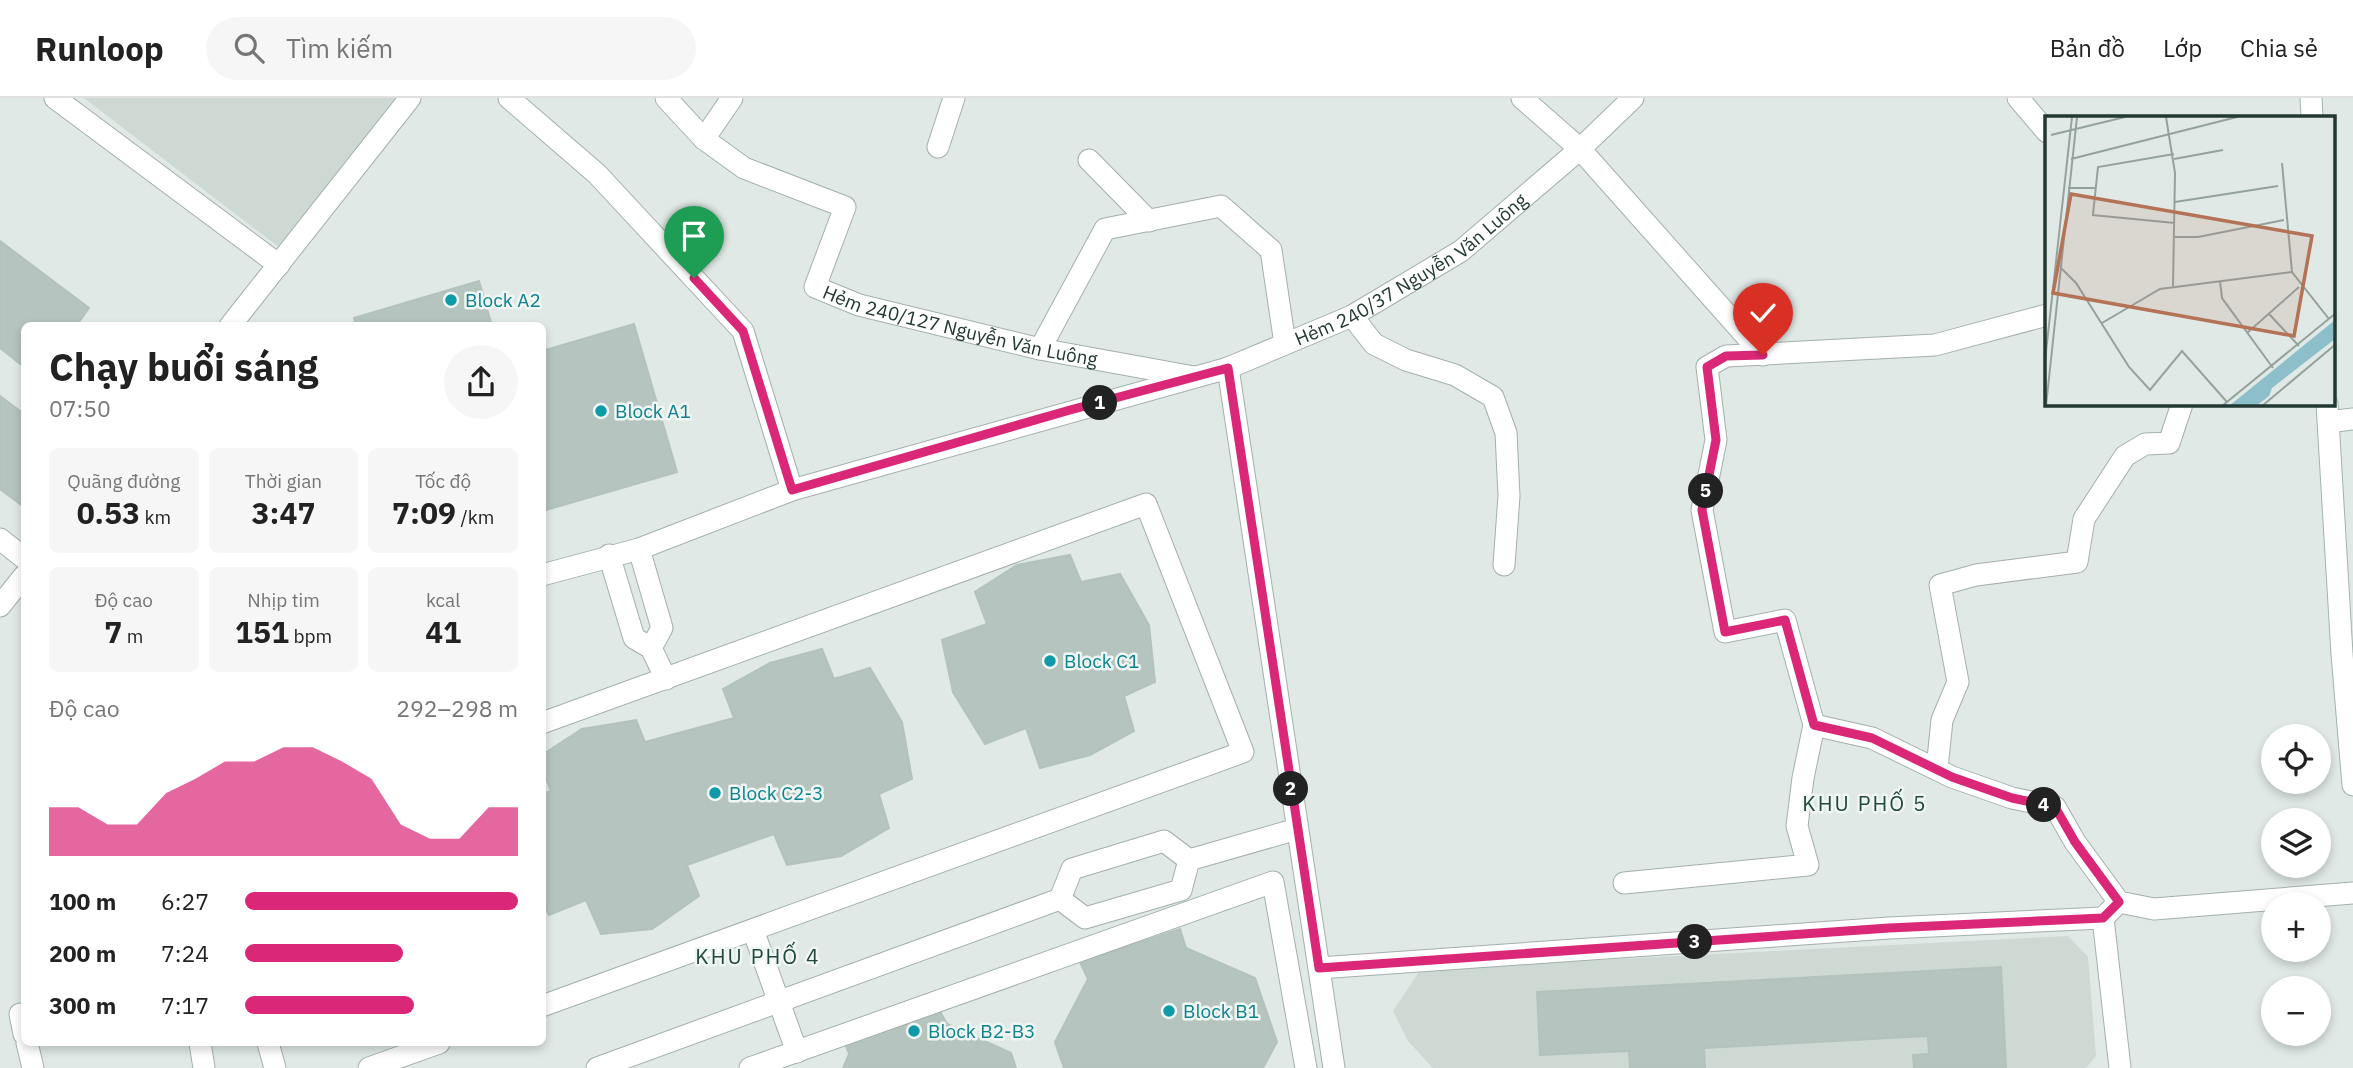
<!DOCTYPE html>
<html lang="vi">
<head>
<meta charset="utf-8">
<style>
	:root { --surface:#fff; --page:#f6f6f6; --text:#222; --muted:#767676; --line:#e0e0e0; --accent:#db2777 }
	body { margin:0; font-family:"IBM Plex Sans",sans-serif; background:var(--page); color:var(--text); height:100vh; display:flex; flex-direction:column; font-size:26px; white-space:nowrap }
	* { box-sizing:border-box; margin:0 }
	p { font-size:23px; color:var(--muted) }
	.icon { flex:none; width:38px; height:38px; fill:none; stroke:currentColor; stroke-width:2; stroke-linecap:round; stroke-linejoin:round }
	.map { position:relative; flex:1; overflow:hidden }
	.panel { position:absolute; left:21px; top:224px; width:525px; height:724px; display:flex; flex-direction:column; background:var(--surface); border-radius:10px; box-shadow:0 4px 10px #0003 }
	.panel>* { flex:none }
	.controls { position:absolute; left:2261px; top:626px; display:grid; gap:14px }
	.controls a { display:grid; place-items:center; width:70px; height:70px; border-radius:50%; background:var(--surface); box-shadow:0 4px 10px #0003; font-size:35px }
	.pin { position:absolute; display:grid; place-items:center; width:60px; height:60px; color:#fff; margin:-72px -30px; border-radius:50% 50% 50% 0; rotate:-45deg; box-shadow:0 0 7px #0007 }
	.pin .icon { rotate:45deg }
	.km { position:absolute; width:35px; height:35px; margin:-18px; border-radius:50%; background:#222; color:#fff; font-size:19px; line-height:35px; text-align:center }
	.round { display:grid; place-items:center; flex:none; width:74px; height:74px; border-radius:37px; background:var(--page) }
	.head { display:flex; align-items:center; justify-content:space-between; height:119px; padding:0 28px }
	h1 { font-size:38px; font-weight:700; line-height:52px }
	.stats { display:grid; grid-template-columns:repeat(3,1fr); gap:10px; height:119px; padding:7px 28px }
	.stats div { display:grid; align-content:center; border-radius:10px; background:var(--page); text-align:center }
	.stats b { font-size:30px; font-weight:700 }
	.stats small { font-size:19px; font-weight:400 }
	.stats p { font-size:19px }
	.chart { height:196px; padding:14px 28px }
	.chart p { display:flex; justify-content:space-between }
	.chart svg { width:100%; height:126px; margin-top:7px; fill:var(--accent); opacity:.7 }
	ul { padding:0 28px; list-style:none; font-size:23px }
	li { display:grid; grid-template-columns:112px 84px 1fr; align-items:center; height:52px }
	li i { height:18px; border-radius:9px; background:var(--accent) }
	header { display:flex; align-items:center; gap:42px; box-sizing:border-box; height:98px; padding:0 35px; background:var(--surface); border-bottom:2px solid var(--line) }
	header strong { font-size:33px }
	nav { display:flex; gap:38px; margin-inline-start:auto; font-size:24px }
	.search { width:490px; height:63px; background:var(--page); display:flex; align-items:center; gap:18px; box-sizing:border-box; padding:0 24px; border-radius:38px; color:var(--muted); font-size:26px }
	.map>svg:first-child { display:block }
	.built { fill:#ced9d4 }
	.building { fill:#b5c4be; stroke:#b3c2bc; stroke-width:2 }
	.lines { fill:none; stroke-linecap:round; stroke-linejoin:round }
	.lane-casing { stroke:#a3b0ac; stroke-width:23 }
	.street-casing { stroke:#a3b0ac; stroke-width:23 }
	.secondary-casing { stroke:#a0b4ad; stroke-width:23 }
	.lane { stroke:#fff; stroke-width:21 }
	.street { stroke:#fff; stroke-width:21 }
	.secondary { stroke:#fff; stroke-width:21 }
	.route-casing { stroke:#fff; stroke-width:14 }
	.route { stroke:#db2777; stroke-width:9 }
	.culture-dot { fill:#0f9aa8; stroke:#f0f6f3; stroke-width:2.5 }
	.labels { text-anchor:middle; stroke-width:5; stroke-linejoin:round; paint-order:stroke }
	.street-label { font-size:19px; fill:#223833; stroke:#f0f6f3 }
	.culture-label { font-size:19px; fill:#0d838f; stroke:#f0f6f3; text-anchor:start }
	.neighbourhood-label { font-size:21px; letter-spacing:2px; fill:#20483f; stroke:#f0f6f3 }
	.inset-road { fill:none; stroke:#94a29e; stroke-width:2 }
	.view { fill:#b47256; fill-opacity:0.15; stroke:#b47256; stroke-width:3.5 }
	.inset-edge { fill:none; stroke:#223833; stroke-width:3.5 }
</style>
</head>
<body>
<header>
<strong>Runloop</strong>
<div class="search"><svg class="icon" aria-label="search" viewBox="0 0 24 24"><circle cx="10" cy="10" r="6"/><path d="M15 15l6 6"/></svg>Tìm kiếm</div>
<nav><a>Bản đồ</a><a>Lớp</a><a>Chia sẻ</a></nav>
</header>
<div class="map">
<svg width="2353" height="970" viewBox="0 0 2353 970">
	<rect width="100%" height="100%" fill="#e0e9e5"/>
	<path class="built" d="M 84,0 L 397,0 L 280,150 Z
		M 2068,838 L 2088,859 L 2096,958 L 2086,970 L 1433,970 L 1408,943 L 1393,913 L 1421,871 Z"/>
	<path class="building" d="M 0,143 L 89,210 L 76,228 L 24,228 L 24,269 L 0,250 Z
		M 479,183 L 492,228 L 356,228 L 354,220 Z
		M 634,226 L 677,374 L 546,412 L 542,401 L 542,253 Z
		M 0,298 L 24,316 L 24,409 L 0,391 Z
		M 1070,457 L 1081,484 L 1120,476 L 1149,527 L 1155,584 L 1124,598 L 1134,633 L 1090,657 L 1040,670 L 1026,630 L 985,646 L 953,594 L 942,542 L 987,526 L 975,494 L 1017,467 Z
		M 822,551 L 834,581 L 870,570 L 902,624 L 912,681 L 879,696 L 889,730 L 841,758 L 787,767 L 774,736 L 687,767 L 699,798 L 652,831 L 601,836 L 586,802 L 549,817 L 542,804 L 542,696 L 551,693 L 542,670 L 542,657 L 582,631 L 636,622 L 645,644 L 734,620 L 723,591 L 770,565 Z
		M 1180,831 L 1186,850 L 1255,880 L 1277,944 L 1263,970 L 1064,970 L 1055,944 L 1088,881 L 1080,864 Z
		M 2001,869 L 2006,970 L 1914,970 L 1913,957 L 1929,956 L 1928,938 L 1704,950 L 1705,970 L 1630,970 L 1629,953 L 1540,957 L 1537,894 Z
		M 938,910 L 947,926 L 1011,955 L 1016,970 L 843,970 L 849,956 L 843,940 Z"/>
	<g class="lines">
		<g class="lane-casing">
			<g id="lane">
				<path id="s1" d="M 666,0 L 704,41 L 744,70 L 845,109 L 815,189 L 859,207 L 1040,251 L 1194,279"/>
				<path d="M 1522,0 L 1580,51 L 1763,257"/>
				<path d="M 704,41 L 732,0"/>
				<path d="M 938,49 L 954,0"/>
				<path d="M 1089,62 L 1149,123"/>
				<path d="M 1352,218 L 1374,246 L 1406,262 L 1455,277 L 1493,299 L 1506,335 L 1509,398 L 1504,467"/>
				<path d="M 1040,251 L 1105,131 L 1221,108 L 1271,152 L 1285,246"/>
				<path d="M 639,451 L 662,530 L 651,550"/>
				<path d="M 609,457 L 634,540 L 651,550 L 666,581"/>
				<path d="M 0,508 L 24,478"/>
				<path d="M 542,625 L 1146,406 L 1243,654 L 542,908"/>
				<path d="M 1814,627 L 1872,640 L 1952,679 L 2012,700 L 2055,709 L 2075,744 L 2119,804 L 2154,811 L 2353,795"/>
				<path d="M 1937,671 L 1942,622 L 1958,584 L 1940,487 L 1976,477 L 2077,464 L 2084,421 L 2125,358 L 2145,346 L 2169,345 L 2182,306"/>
				<path d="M 1624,785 L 1808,767 L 1797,728 L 1803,680 L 1814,627 L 1785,522 L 1725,534 L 1702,412 L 1716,342 L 1707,269 L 1726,258 L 1935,247 L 2047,217"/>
				<path d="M 753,832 L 797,954"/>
				<path d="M 20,916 L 24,936"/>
				<path d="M 27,945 L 33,970"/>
				<path d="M 268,945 L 275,970"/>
				<path d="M 369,970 L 439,945"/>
				<path d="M 750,970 L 1273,784 L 1306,970"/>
			</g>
		</g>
		<g class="street-casing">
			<g id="street">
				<path d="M 55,0 L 279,167"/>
				<path d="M 509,0 L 597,76 L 743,233 L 792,392"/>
				<path d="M 2018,0 L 2047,34"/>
				<path d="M 230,228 L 410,0"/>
				<path d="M 1228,270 L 1334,970"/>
				<path d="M 0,441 L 24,460"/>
				<path id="s2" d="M 542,477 L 639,451 L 792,392 L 1228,270 L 1352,218 L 1461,153 L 1580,51 L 1633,0"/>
				<path d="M 1189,762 L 1297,731"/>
				<path d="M 1060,801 L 1085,820 L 1181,792 L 1189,762"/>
				<path d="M 2103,820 L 2120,970"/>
				<path d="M 1319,870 L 1889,830 L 2103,820 L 2119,804"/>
				<path d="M 200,945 L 204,970"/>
				<path d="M 597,970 L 1060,801 L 1072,771 L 1164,743 L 1189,762"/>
			</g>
		</g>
		<g class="secondary-casing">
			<path id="secondary" d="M 2311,0 L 2312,19
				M 2327,306 L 2342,556 L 2353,687
				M 2328,324 L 2353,321"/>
		</g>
		<use href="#lane" class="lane"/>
		<use href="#street" class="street"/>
		<use href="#secondary" class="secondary"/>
	</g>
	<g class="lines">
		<g class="route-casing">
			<path id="route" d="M 694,180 L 743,233 L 792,392 L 1070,312 L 1228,270 L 1319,870 L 1889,830 L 2103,820 L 2119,804 L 2075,744 L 2055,709 L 2012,700 L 1952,679 L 1872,640 L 1814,627 L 1785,522 L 1725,534 L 1702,412 L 1716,342 L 1707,269 L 1726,258 L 1763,257"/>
		</g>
		<use href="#route" class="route"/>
	</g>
	<g class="culture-dot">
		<circle cx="451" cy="202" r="7"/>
		<circle cx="601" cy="313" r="7"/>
		<circle cx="1050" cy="563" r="7"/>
		<circle cx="715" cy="695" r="7"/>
		<circle cx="1169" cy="913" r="7"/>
		<circle cx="914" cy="933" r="7"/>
	</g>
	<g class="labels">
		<g class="street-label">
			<text dy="7" stroke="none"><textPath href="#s2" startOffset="926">Hẻm 240/37 Nguyễn Văn Luông</textPath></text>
			<text dy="7" stroke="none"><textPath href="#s1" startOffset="450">Hẻm 240/127 Nguyễn Văn Luông</textPath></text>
		</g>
		<g class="culture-label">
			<text x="465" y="209">Block A2</text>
			<text x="615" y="320">Block A1</text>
			<text x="1064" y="570">Block C1</text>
			<text x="729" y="702">Block C2-3</text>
			<text x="1183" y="920">Block B1</text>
			<text x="928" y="940">Block B2-B3</text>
		</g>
		<g class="neighbourhood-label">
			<text x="1865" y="713">KHU PHỐ 5</text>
			<text x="758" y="866">KHU PHỐ 4</text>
		</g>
	</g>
	<g transform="translate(2045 18)">
		<rect width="290" height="290" fill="#e0e9e5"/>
		<path d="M 290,204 L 290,223 L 227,272 L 224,280 L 211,290 L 184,290 Z" fill="#8cbfca"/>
		<path class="inset-road" d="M 121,1 L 130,57 L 128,170M 6,19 L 80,1M 26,43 L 192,1M 129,43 L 178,34M 237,47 L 247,156 L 284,203M 23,72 L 50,72M 130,86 L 233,70M 48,98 L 53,51 L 129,38M 47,99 L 130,107M 130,121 L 153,121 L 239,104M 16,152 L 31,167 L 84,251 L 105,274 L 137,235 L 182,286M 175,165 L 177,182 L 228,252M 224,198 L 254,230M 57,207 L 115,173 L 247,156M 202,217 L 254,171M 0,245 L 27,1M 1,290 L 32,1M 177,290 L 291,197M 217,290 L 291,228"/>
		<path class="view" d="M 26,78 L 267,120 L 249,220 L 8,177 Z"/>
		<rect width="290" height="290" class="inset-edge"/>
	</g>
</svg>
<div class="controls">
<a><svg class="icon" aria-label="locate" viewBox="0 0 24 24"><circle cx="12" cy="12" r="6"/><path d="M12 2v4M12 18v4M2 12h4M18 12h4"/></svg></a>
<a><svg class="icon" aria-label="layers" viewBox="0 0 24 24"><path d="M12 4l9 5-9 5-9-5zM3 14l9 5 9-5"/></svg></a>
<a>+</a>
<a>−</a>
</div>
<div class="pin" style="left:694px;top:180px;background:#1e9e55"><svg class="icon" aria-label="arrive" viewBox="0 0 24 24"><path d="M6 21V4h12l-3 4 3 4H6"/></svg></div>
<div class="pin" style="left:1763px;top:257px;background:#d93025"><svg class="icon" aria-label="check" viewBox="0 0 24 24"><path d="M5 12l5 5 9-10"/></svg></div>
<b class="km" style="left:1100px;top:305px">1</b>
<b class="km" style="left:1291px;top:691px">2</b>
<b class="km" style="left:1695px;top:844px">3</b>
<b class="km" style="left:2044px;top:707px">4</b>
<b class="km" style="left:1706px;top:393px">5</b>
<section class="panel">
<div class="head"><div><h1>Chạy buổi sáng</h1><p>07:50</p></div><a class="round"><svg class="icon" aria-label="share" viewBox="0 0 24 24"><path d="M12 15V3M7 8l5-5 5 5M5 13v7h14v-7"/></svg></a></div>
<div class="stats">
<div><p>Quãng đường</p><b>0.53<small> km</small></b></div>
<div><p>Thời gian</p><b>3:47</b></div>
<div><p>Tốc độ</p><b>7:09<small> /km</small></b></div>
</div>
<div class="stats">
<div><p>Độ cao</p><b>7<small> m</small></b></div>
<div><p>Nhịp tim</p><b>151<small> bpm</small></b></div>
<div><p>kcal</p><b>41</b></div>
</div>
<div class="chart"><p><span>Độ cao</span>292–298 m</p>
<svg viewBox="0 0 160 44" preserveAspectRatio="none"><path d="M0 44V27L10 27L20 33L30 33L40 22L50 17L60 11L70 11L80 6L90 6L100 11L110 17L120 33L130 38L140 38L150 27L160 27V44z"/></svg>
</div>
<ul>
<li><b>100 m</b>6:27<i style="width:100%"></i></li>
<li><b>200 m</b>7:24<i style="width:58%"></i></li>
<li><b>300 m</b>7:17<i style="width:62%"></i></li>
</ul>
</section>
</div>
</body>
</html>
